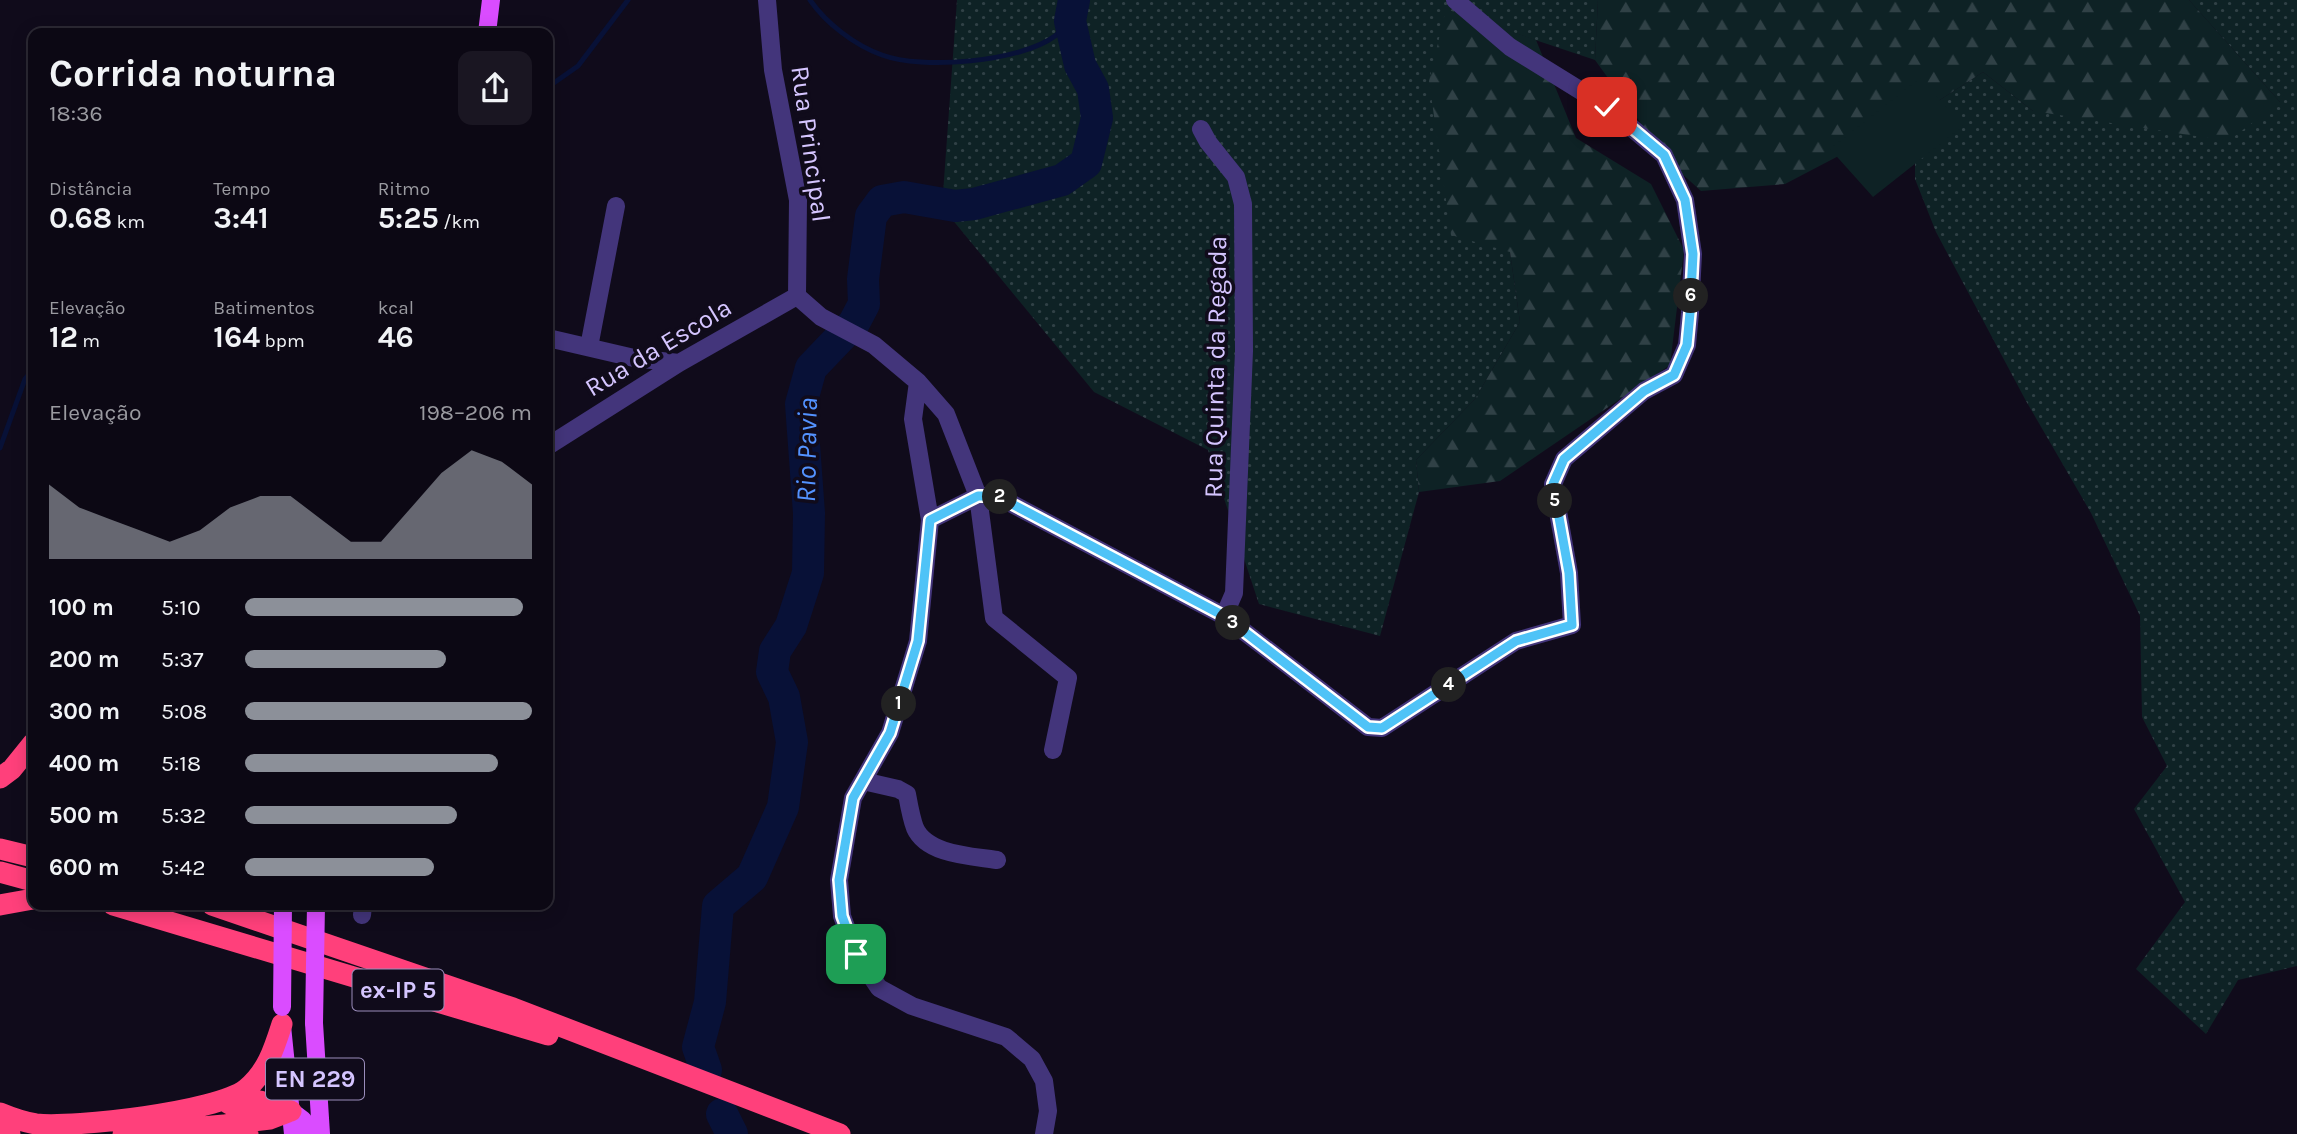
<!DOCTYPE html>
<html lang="pt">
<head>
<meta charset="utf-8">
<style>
	:root { --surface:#0c0814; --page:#1a1622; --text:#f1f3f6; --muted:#9a9aa0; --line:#2c2934; --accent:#8c9099 }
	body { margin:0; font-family:Karla,sans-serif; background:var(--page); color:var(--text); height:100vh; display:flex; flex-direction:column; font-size:26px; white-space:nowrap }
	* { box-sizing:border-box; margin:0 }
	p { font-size:23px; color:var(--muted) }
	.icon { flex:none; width:38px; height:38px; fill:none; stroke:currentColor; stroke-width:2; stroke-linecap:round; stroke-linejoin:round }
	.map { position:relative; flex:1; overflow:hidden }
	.drawer { position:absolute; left:28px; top:28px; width:525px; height:882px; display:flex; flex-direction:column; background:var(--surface); border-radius:14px; box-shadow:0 4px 18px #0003,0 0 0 2px var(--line) }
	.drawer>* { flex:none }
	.pin { position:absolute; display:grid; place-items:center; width:60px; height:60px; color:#fff; margin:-30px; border-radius:14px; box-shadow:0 4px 10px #0006 }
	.km { position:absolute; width:35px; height:35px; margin:-18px; border-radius:50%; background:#222; color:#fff; font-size:19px; line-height:35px; text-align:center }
	.round { display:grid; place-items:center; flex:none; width:74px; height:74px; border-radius:14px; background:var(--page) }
	.headline { display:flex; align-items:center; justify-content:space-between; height:119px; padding:0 21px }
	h1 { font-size:38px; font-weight:700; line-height:52px }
	.figures { display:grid; grid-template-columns:repeat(3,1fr); gap:10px; height:119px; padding:7px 21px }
	.figures div { display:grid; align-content:center }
	.figures b { font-size:30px; font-weight:700 }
	.figures small { font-size:19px; font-weight:400 }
	.figures p { font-size:19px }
	.chart { height:196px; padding:14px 21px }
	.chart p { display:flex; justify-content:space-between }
	.chart svg { width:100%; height:126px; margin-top:7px; fill:var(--accent); opacity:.7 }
	ul { padding:0 21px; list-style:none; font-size:23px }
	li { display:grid; grid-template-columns:112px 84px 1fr; align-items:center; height:52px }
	li i { height:18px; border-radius:9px; background:var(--accent) }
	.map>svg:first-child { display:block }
	.grass { fill:url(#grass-dots) }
	.forest { fill:url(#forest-firs) }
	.pitch { fill:#0e2225 }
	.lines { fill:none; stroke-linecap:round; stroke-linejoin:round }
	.stream { stroke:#081137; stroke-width:5 }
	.river { stroke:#081137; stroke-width:32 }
	.street { stroke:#43357b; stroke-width:18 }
	.primary { stroke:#da4cff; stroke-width:18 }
	.highway { stroke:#ff407b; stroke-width:21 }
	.primary-bridge { stroke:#da4cff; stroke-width:18 }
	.route-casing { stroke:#fff; stroke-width:14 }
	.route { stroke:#4fc3f7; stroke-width:9 }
	.labels { text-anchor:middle; stroke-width:7; stroke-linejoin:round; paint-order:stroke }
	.shield { fill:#100b1b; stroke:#9a8dbb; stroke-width:2 }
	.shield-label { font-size:24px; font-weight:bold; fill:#d5c5ff }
	.street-label { font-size:26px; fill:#d5c5ff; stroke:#100b1b }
	.water-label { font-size:28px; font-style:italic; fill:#5392ff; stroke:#100b1b }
</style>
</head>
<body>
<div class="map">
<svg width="2297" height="1134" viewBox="0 0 2297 1134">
	<defs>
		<pattern id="grass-dots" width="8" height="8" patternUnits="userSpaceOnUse" patternTransform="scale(1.75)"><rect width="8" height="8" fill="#0e2225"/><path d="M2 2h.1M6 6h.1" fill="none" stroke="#304146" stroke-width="1.8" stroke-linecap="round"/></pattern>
		<pattern id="forest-firs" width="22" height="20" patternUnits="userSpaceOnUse" patternTransform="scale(1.75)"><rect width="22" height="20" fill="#0e2225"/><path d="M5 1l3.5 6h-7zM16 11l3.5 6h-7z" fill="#304146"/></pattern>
	</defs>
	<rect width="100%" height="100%" fill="#100b1b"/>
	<path class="grass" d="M 957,0 L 1598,0 L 1595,60 L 1446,10 L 1510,252 L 1520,322 L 1475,399 L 1416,460 L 1419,492 L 1380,636 L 1259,604 L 1208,450 L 1094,392 L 942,207 Z
		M 2189,0 L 2297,0 L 2297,966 L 2238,980 L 2206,1034 L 2136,969 L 2185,902 L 2134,809 L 2167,766 L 2142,717 L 2140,616 L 2091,513 L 2026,401 L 1936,232 L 1915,179 L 1915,116 L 1983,72 L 2033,111 L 2280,102 Z"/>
	<path class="forest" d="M 1598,0 L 2189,0 L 2280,102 L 2228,141 L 2033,111 L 1983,72 L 1915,116 L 1785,184 L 1701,191 L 1647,142 L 1640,122 L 1595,60 Z
		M 1446,9 L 1536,40 L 1576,138 L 1651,184 L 1684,250 L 1670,365 L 1500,481 L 1419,492 L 1416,460 L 1475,399 L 1520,322 L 1510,252 L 1451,235 L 1429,81 Z"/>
	<path class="pitch" d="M 1920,78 L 1963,126 L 1873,197 L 1830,149 Z"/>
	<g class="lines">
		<path class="stream" d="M 810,0 C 826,23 854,45 882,55 C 922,70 1020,62 1055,36 C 1061,32 1065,25 1070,21
			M 548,87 L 578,66 L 628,0
			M 0,448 L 25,379 L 33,370"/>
		<path class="river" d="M 706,1070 L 698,1047 L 710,1002 L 718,906 L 752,877 L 783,807 L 792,742 L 784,697 L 772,672 L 775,651 L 791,626 L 808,573 L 809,513 L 801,404 L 811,368 L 854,323 L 864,304 L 863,279 L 871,216 L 882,201 L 904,197 L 955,206 L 974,204 L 1062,180 L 1086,163 L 1097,118 L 1093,89 L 1080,65 L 1070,21 L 1074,0
			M 722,1114 L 732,1134"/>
		<path class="street" d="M 767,0 L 773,70 L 798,200 L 797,296
			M 1201,129 L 1208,142 L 1236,177 L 1243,204 L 1244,351 L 1234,593 L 1224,616
			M 797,296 L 821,317 L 874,345 L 918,382 L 946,414 L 978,496 L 930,520 L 913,419 L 918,382
			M 548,338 L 634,358 L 679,363
			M 589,347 L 616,206
			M 548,446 L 679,363 L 797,296
			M 930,520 L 918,641 L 890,733 L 853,798 L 839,880 L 842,916 L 856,954 L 879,988 L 912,1006 L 1006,1037 L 1032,1059 L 1044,1081 L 1048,1111 L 1044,1134
			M 1053,750 L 1068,678 L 994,618 L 978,496 L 997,496 L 1224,616 L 1368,727 L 1382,728 L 1516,641 L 1572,625 L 1569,573 L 1553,484 L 1564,459 L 1644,391 L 1674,375 L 1687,345 L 1690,313 L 1693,254 L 1685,200 L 1664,155 L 1607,107 L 1510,47 L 1455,0
			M 863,781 L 898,789 L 907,794 C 909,805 911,817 915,828 C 927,855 972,856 997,860
			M 362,915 L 363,905"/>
		<path class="primary" d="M 487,33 L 491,0
			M 314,1023 L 321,1134
			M 282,1026 L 293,1134
			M 291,1111 L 303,1120 L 309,1134"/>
		<path class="highway" d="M 0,778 L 12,769 L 33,743
			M 0,849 L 33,857
			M 0,872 L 33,881
			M 0,905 L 33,899
			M 113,905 L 548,1035
			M 212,905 L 513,1008 L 840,1134
			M 229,1104 L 260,1101 L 291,1111
			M 0,1113 C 12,1118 23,1122 36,1124 C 74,1128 217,1112 246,1089 C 267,1072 274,1049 282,1024
			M 229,1124 L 270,1119 L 291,1111
			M 0,1131 L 10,1134
			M 123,1134 L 224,1125 L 248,1134"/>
		<path class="primary-bridge" d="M 282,1007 L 283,905
			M 314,1023 L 316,905"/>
	</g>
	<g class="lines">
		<g class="route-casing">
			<path id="route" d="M 856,954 L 842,916 L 839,880 L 853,798 L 890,733 L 918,641 L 930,520 L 978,496 L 997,496 L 1224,616 L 1368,727 L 1382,728 L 1516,641 L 1572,625 L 1569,573 L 1553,484 L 1564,459 L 1644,391 L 1674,375 L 1687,345 L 1690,313 L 1693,254 L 1685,200 L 1664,155 L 1607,107"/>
		</g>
		<use href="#route" class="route"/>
	</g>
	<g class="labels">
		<g class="shield">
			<rect x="352.5" y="969.5" width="91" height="41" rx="5"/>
			<rect x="266" y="1058.5" width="98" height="41" rx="5"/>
		</g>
		<g class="shield-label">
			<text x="398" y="998">ex-IP 5</text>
			<text x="315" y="1087">EN 229</text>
		</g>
		<g class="street-label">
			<text transform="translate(811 144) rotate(82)" y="9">Rua Principal</text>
			<text transform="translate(658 347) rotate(-31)" y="9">Rua da Escola</text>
			<text transform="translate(1215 367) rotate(-89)" y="9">Rua Quinta da Regada</text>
		</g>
		<g class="water-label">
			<text transform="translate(806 450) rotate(-89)" y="10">Rio Pavia</text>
		</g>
	</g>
</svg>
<div class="pin" style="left:856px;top:954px;background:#1e9e55"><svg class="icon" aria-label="arrive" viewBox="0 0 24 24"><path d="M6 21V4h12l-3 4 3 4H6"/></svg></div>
<div class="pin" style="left:1607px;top:107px;background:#d93025"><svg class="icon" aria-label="check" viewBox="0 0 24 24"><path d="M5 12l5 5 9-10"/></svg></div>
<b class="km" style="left:899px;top:704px">1</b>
<b class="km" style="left:1000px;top:497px">2</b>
<b class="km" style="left:1233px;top:623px">3</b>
<b class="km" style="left:1449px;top:685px">4</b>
<b class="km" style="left:1555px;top:501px">5</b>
<b class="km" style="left:1691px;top:296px">6</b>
<section class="drawer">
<div class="headline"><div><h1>Corrida noturna</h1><p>18:36</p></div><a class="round"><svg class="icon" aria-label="share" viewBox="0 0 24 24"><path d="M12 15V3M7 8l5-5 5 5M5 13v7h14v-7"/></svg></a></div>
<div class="figures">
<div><p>Distância</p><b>0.68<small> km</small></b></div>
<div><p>Tempo</p><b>3:41</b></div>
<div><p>Ritmo</p><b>5:25<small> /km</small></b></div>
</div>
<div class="figures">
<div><p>Elevação</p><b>12<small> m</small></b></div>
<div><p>Batimentos</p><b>164<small> bpm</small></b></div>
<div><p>kcal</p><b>46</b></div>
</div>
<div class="chart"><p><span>Elevação</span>198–206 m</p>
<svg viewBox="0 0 160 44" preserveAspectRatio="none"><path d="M0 44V18L10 26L20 30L30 34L40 38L50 34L60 26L70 22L80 22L90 30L100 38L110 38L120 26L130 14L140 6L150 10L160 18V44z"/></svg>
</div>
<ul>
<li><b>100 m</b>5:10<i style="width:97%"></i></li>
<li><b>200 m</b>5:37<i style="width:70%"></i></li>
<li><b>300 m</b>5:08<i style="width:100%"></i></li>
<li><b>400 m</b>5:18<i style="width:88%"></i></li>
<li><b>500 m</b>5:32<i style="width:74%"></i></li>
<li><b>600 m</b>5:42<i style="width:66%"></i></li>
</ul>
</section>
</div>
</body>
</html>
